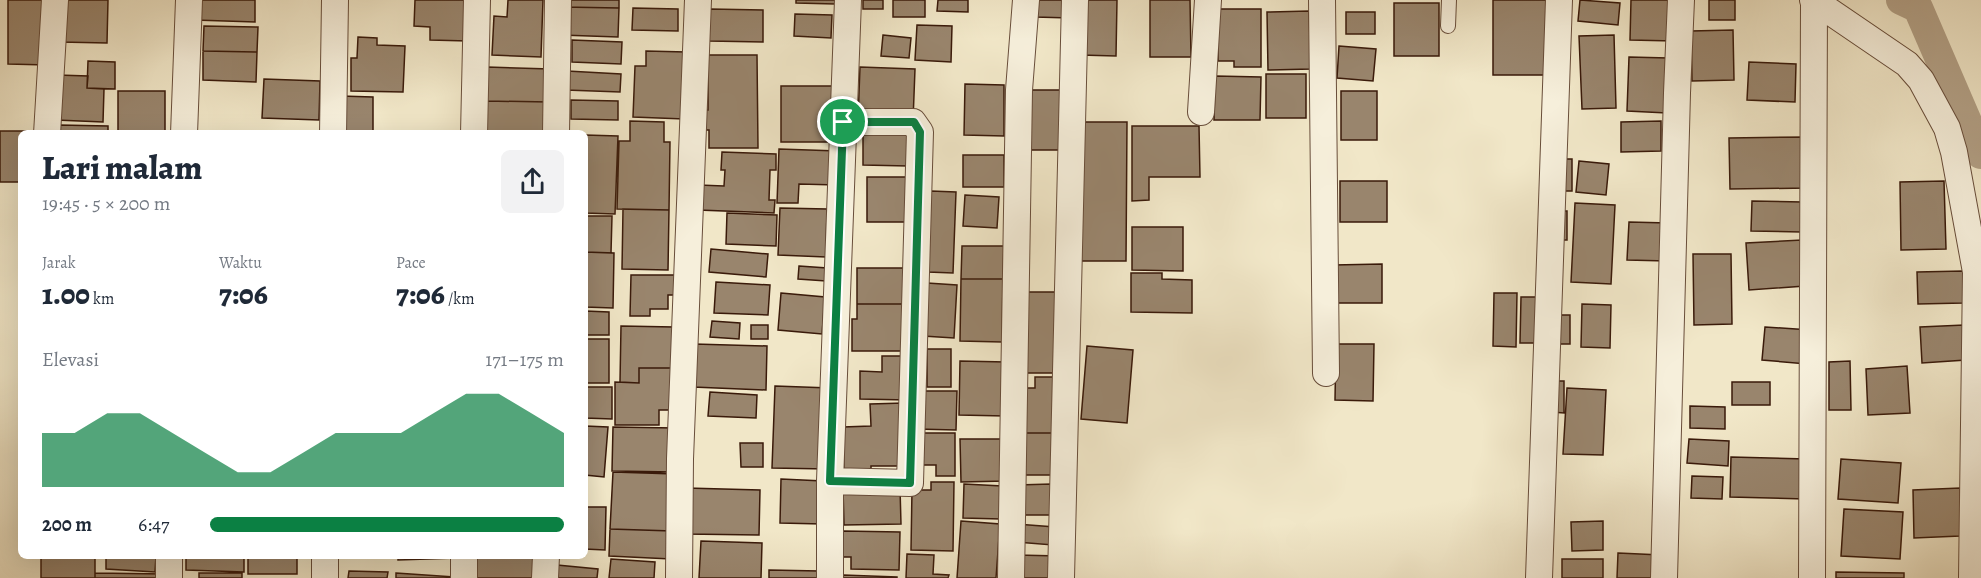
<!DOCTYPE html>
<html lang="id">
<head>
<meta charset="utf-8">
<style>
	:root { --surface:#fff; --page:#f2f2f3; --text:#1f2937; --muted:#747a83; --accent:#0b8043 }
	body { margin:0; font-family:Alegreya,serif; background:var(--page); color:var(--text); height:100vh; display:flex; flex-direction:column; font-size:22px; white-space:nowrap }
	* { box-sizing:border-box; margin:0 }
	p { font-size:20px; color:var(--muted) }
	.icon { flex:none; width:33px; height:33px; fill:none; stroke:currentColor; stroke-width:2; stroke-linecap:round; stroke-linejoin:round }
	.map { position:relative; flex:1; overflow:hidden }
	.details { position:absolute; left:18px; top:130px; width:570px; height:429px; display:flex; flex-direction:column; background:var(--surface); border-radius:9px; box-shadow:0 6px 24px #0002 }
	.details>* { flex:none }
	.pin { position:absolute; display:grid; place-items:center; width:51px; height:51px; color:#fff; margin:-26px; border:3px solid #fff; border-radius:50%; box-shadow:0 2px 6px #0007 }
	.round { display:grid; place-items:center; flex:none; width:63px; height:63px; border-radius:9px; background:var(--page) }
	.headline { display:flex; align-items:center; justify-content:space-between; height:102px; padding:0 24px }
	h1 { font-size:33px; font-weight:800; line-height:45px }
	.figures { display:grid; grid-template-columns:repeat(3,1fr); gap:9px; height:102px; padding:6px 24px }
	.figures div { display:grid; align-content:center }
	.figures b { font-size:30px; font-weight:800 }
	.figures small { font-size:16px; font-weight:400 }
	.figures p { font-size:16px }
	.chart { height:168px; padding:12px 24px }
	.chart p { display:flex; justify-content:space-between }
	.chart svg { width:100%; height:108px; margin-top:6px; fill:var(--accent); opacity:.7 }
	ul { padding:0 24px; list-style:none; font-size:20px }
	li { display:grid; grid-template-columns:96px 72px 1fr; align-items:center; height:45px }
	li i { height:15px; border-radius:8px; background:var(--accent) }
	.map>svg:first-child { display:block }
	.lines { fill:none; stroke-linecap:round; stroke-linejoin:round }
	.canal { stroke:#b3a187; stroke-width:30 }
	.building { fill:#99856d; stroke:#3a1a0a; stroke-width:1.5 }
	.service-casing { stroke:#684d3a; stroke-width:16 }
	.minor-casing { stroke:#684d3a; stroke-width:28 }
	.service { stroke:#f6efdb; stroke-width:14 }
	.minor { stroke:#f6efdb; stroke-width:26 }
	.route-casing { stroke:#fff; stroke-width:12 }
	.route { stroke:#0b8043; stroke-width:8 }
</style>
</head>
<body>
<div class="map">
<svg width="1981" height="578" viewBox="0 0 1981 578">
	<rect width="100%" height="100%" fill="#f1e7c8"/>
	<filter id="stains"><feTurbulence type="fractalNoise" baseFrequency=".00333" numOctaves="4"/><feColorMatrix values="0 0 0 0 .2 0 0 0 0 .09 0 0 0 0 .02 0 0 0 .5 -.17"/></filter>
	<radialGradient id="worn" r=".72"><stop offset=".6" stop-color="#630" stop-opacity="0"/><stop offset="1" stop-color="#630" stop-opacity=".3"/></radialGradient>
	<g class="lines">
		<path class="canal" d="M 1901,0 L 1918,8 L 1981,154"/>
	</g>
	<path class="building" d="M 8,0 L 47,0 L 47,65 L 8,64 Z
		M 61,0 L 108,0 L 107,43 L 60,42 Z
		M 195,0 L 255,0 L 255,22 L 195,20 Z
		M 415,0 L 469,0 L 468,41 L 430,40 L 430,27 L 414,26 Z
		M 508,0 L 543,0 L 541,57 L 492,55 L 494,16 L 507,17 Z
		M 562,0 L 619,0 L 619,8 L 562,7 Z
		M 796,0 L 835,0 L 835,4 L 796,3 Z
		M 863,0 L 883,0 L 883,9 L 863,9 Z
		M 893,0 L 925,0 L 925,17 L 893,17 Z
		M 938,0 L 968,0 L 968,12 L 937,11 Z
		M 1035,0 L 1070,0 L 1070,18 L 1035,17 Z
		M 1081,0 L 1117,0 L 1116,56 L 1080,55 Z
		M 1150,0 L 1190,0 L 1191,57 L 1150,57 Z
		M 1493,0 L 1547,0 L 1546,75 L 1493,75 Z
		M 1580,0 L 1620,3 L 1618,25 L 1578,21 Z
		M 1631,0 L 1675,0 L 1674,41 L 1630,40 Z
		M 1709,0 L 1735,0 L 1735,20 L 1709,20 Z
		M 1394,3 L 1439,3 L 1439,56 L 1394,56 Z
		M 562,7 L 619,8 L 618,37 L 561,35 Z
		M 633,8 L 678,9 L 678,31 L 632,30 Z
		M 710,9 L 763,10 L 763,42 L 709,41 Z
		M 1219,9 L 1261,9 L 1261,67 L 1234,67 L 1234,61 L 1218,61 L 1218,48 L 1208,48 Z
		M 1309,11 L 1311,69 L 1268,70 L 1267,12 Z
		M 1346,12 L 1375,12 L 1375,34 L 1346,34 Z
		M 795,14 L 832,15 L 831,38 L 794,36 Z
		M 917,25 L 952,26 L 951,62 L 915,60 Z
		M 204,26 L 258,27 L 257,52 L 203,51 Z
		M 1733,30 L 1734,80 L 1692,81 L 1691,31 Z
		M 883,35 L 911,38 L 909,58 L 881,56 Z
		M 1614,35 L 1616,108 L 1582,109 L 1579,36 Z
		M 358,37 L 377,38 L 377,45 L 405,46 L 403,92 L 351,91 L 351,58 L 357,58 Z
		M 572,40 L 622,42 L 621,64 L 572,62 Z
		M 1339,46 L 1376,49 L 1373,81 L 1337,78 Z
		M 203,51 L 257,52 L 256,82 L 203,80 Z
		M 646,51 L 686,52 L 684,119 L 633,117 L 635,66 L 646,66 Z
		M 708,55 L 757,55 L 758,148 L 709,148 L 709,130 L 698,130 L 698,110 L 708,110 Z
		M 1629,57 L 1668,58 L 1667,113 L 1627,111 Z
		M 88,61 L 115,62 L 115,89 L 87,88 Z
		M 1749,62 L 1796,64 L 1795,102 L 1747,100 Z
		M 487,67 L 550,69 L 549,102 L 486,101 Z
		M 860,67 L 915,69 L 913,121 L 858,119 Z
		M 567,71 L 621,74 L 620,92 L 566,90 Z
		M 1266,74 L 1306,74 L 1306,118 L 1266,118 Z
		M 57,75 L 88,76 L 87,88 L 104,89 L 103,122 L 56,120 Z
		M 1215,76 L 1261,77 L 1260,120 L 1214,120 Z
		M 264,79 L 320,81 L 319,120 L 262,118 Z
		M 965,84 L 1004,85 L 1004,136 L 964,135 Z
		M 781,86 L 832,86 L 832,142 L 781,142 Z
		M 1021,90 L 1066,90 L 1066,150 L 1021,150 Z
		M 118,91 L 165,91 L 165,134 L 118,134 Z
		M 1341,91 L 1377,91 L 1377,140 L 1341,140 Z
		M 340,96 L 373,97 L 373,134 L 340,134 Z
		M 571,100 L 618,101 L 618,120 L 571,119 Z
		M 486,101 L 549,102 L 548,134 L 485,134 Z
		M 630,121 L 664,122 L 664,142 L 670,142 L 669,210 L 617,209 L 619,141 L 630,141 Z
		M 1661,121 L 1661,151 L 1621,152 L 1621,122 Z
		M 1078,122 L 1127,122 L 1126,261 L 1077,261 Z
		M 59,125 L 108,126 L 108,134 L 59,134 Z
		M 1132,126 L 1199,126 L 1200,177 L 1149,177 L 1149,200 L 1132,201 Z
		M 0,131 L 28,131 L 28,134 L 21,134 L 21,182 L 0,182 Z
		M 863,134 L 908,135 L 908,166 L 863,165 Z
		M 585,135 L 618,136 L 615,214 L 585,213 Z
		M 1807,137 L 1808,188 L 1730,189 L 1729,138 Z
		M 779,149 L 838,151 L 837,185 L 799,184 L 798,203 L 777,203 Z
		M 722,152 L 776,154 L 776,170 L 770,170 L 769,200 L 775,200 L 774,213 L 698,210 L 699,185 L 724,186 L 725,170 L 721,170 Z
		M 963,155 L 1004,155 L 1004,187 L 963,187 Z
		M 1560,159 L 1572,159 L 1572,191 L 1560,191 Z
		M 1579,161 L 1609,164 L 1606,195 L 1576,192 Z
		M 867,177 L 913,177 L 912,222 L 867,222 Z
		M 1340,181 L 1387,181 L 1387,222 L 1340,222 Z
		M 1944,181 L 1946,249 L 1901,250 L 1900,182 Z
		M 931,191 L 956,192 L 953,273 L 928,272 Z
		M 965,195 L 999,197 L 997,228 L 963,226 Z
		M 1752,201 L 1802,202 L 1801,232 L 1751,231 Z
		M 1575,203 L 1615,205 L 1611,284 L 1571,282 Z
		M 780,208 L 827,209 L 826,257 L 778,255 Z
		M 623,209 L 669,210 L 668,270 L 622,269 Z
		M 1560,211 L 1567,211 L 1567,240 L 1560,240 Z
		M 727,213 L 777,215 L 776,246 L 726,244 Z
		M 585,216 L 612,216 L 611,253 L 585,252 Z
		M 1629,222 L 1668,223 L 1667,261 L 1627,260 Z
		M 1132,227 L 1183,227 L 1183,271 L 1132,270 Z
		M 1802,240 L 1805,286 L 1749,290 L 1746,243 Z
		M 962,246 L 1004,246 L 1003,279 L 961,279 Z
		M 711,249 L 768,254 L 766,277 L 709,272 Z
		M 585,252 L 614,253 L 613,308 L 585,307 Z
		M 1693,254 L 1731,254 L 1732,324 L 1694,325 Z
		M 1382,264 L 1382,303 L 1335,303 L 1334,265 Z
		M 799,266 L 827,268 L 826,281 L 798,279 Z
		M 857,268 L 908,268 L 908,304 L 857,304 Z
		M 1963,271 L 1963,303 L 1918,304 L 1917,272 Z
		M 1131,273 L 1162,273 L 1162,279 L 1192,280 L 1192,313 L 1131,312 Z
		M 631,275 L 677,275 L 676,295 L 668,295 L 668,309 L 650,309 L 650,316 L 630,316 Z
		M 961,279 L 1003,279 L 1002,342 L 960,341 Z
		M 716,282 L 770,285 L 768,315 L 714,313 Z
		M 927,283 L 957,285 L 954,338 L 923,336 Z
		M 1017,292 L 1063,292 L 1064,373 L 1017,373 Z
		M 781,293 L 825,297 L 822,334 L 778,330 Z
		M 1494,293 L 1517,293 L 1516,347 L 1493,346 Z
		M 1521,297 L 1536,297 L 1536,343 L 1520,343 Z
		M 857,304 L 908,304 L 908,351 L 852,351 L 852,319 L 857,319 Z
		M 1582,304 L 1611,305 L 1610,348 L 1581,347 Z
		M 585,311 L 609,312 L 609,335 L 585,335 Z
		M 1560,315 L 1570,315 L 1570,344 L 1560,344 Z
		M 712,321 L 740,323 L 739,339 L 710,337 Z
		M 751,325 L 768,325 L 768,339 L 751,339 Z
		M 1964,325 L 1966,360 L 1922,363 L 1920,327 Z
		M 621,326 L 674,327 L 673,368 L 639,368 L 639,383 L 620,382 Z
		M 1765,327 L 1810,330 L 1807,364 L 1762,360 Z
		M 585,339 L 609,339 L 609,383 L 585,383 Z
		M 694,344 L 767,346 L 766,390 L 693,387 Z
		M 1336,344 L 1374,344 L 1373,401 L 1335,400 Z
		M 1087,346 L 1133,350 L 1127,423 L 1081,419 Z
		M 927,349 L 951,349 L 951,387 L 927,387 Z
		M 882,356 L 909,356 L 908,400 L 860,399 L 860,371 L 882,372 Z
		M 960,361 L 1006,362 L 1005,416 L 959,415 Z
		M 1850,361 L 1851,410 L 1829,410 L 1829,362 Z
		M 1907,366 L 1910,413 L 1868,415 L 1866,369 Z
		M 639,368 L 673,368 L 676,410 L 659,410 L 659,425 L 615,425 L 615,382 L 639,383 Z
		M 1035,377 L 1062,377 L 1062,433 L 1017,433 L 1017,388 L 1035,388 Z
		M 1553,381 L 1564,381 L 1564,413 L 1552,412 Z
		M 1732,382 L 1770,382 L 1770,405 L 1732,405 Z
		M 775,386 L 830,388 L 827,469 L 772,468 Z
		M 585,387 L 612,387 L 612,419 L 585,418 Z
		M 1567,388 L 1606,390 L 1603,455 L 1563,454 Z
		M 916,391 L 957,391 L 956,430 L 916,429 Z
		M 710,392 L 757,395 L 756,418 L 708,416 Z
		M 904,403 L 905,466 L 871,466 L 871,479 L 844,479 L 843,427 L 871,426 L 870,404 Z
		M 1690,406 L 1725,407 L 1725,429 L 1690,428 Z
		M 585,426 L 608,427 L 604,477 L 585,475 Z
		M 613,427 L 675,428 L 674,472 L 612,471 Z
		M 914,433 L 955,433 L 955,476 L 936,476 L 936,465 L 915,465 Z
		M 1017,433 L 1062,433 L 1062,475 L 1017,475 Z
		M 960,439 L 1006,439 L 1006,481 L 961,482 Z
		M 1689,439 L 1729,441 L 1728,466 L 1687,463 Z
		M 740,443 L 763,443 L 763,467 L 741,467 Z
		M 1731,457 L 1806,459 L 1805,499 L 1730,497 Z
		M 1841,459 L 1901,463 L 1898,503 L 1838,499 Z
		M 613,472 L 675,474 L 672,531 L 610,529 Z
		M 1692,476 L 1723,477 L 1722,499 L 1691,498 Z
		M 781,479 L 823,481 L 822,524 L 780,523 Z
		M 931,482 L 954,482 L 953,551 L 911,550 L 912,490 L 931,490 Z
		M 964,484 L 1002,486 L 1001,519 L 963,518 Z
		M 1051,484 L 1051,515 L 1017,515 L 1017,485 Z
		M 686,488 L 760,490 L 759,535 L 685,534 Z
		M 900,488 L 901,524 L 844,525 L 843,489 Z
		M 1960,488 L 1960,536 L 1914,538 L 1913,490 Z
		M 585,507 L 606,507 L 605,550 L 585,549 Z
		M 1844,509 L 1903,512 L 1900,559 L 1841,556 Z
		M 961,521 L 1000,524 L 996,578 L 957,578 Z
		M 1603,521 L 1603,550 L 1572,551 L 1571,522 Z
		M 1016,524 L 1055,527 L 1053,545 L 1015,542 Z
		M 610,529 L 672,531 L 671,559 L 609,556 Z
		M 843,531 L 900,532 L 899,570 L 851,569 L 851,557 L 842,557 Z
		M 701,541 L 762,543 L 761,578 L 699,578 Z
		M 1618,553 L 1661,555 L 1660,578 L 1617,578 Z
		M 907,554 L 934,555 L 933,574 L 949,575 L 948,578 L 906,578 Z
		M 1014,555 L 1059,556 L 1058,578 L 1014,578 Z
		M 41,556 L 95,556 L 95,578 L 41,578 Z
		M 106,556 L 156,556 L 155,572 L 106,569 Z
		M 186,556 L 244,556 L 244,572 L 186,570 Z
		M 248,556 L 297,556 L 297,574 L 248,574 Z
		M 398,556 L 457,556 L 457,558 L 398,560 Z
		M 476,556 L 536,556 L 535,578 L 475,578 Z
		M 611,559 L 655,562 L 654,578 L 609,578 Z
		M 1562,559 L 1603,559 L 1603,578 L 1562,578 Z
		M 557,565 L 598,569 L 597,578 L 556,578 Z
		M 769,570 L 819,571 L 819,578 L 769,578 Z
		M 349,571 L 388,572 L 387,578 L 348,578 Z
		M 1836,572 L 1904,573 L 1904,578 L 1836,578 Z
		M 95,573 L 164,574 L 163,578 L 95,578 Z
		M 199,573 L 242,573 L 242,578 L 199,578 Z
		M 396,573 L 454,577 L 454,578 L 396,578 Z
		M 843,575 L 897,577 L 897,578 L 843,578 Z"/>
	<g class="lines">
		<g class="service-casing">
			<path id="service" d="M 1448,26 L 1449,0"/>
		</g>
		<g class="minor-casing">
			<path id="minor" d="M 1322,0 L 1326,373
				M 1813,0 L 1907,64 L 1921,80 L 1947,128 L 1954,152 L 1976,272 L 1972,578
				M 1201,112 L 1208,0
				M 47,134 L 55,0
				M 184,134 L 189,0
				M 333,134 L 335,0
				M 474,134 L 477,0
				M 556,134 L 558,0
				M 830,481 L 910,483 L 920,132 L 913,122 L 843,122
				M 169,578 L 169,556
				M 325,578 L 325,556
				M 464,578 L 464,556
				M 545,578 L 546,556
				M 679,578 L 680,459 L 698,0
				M 830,578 L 830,481 L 848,0
				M 1011,578 L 1019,90 L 1026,0
				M 1061,578 L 1075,0
				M 1539,578 L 1559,0
				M 1664,578 L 1677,93 L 1681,0
				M 1812,578 L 1814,1"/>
		</g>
		<use href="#service" class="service"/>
		<use href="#minor" class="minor"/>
	</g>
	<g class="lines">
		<g class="route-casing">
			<path id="route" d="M 843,122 L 914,122 L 920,132 L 910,483 L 830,481 Z"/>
		</g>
		<use href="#route" class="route"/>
	</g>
	<rect width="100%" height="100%" filter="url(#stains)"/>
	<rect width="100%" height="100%" fill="url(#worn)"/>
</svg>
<div class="pin" style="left:843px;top:122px;background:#1e9e55"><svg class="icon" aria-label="arrive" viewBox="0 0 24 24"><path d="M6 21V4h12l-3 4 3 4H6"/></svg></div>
<section class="details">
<div class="headline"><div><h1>Lari malam</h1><p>19:45 · 5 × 200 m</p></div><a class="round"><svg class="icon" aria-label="share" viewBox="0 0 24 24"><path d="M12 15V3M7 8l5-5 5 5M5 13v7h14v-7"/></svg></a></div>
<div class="figures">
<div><p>Jarak</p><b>1.00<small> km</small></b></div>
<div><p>Waktu</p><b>7:06</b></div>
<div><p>Pace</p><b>7:06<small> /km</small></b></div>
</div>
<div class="chart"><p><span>Elevasi</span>171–175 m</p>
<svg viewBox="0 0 160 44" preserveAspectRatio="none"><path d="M0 44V22L10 22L20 14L30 14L40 22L50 30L60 38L70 38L80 30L90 22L100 22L110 22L120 14L130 6L140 6L150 14L160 22V44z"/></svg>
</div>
<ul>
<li><b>200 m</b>6:47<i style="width:100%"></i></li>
</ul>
</section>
</div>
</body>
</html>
